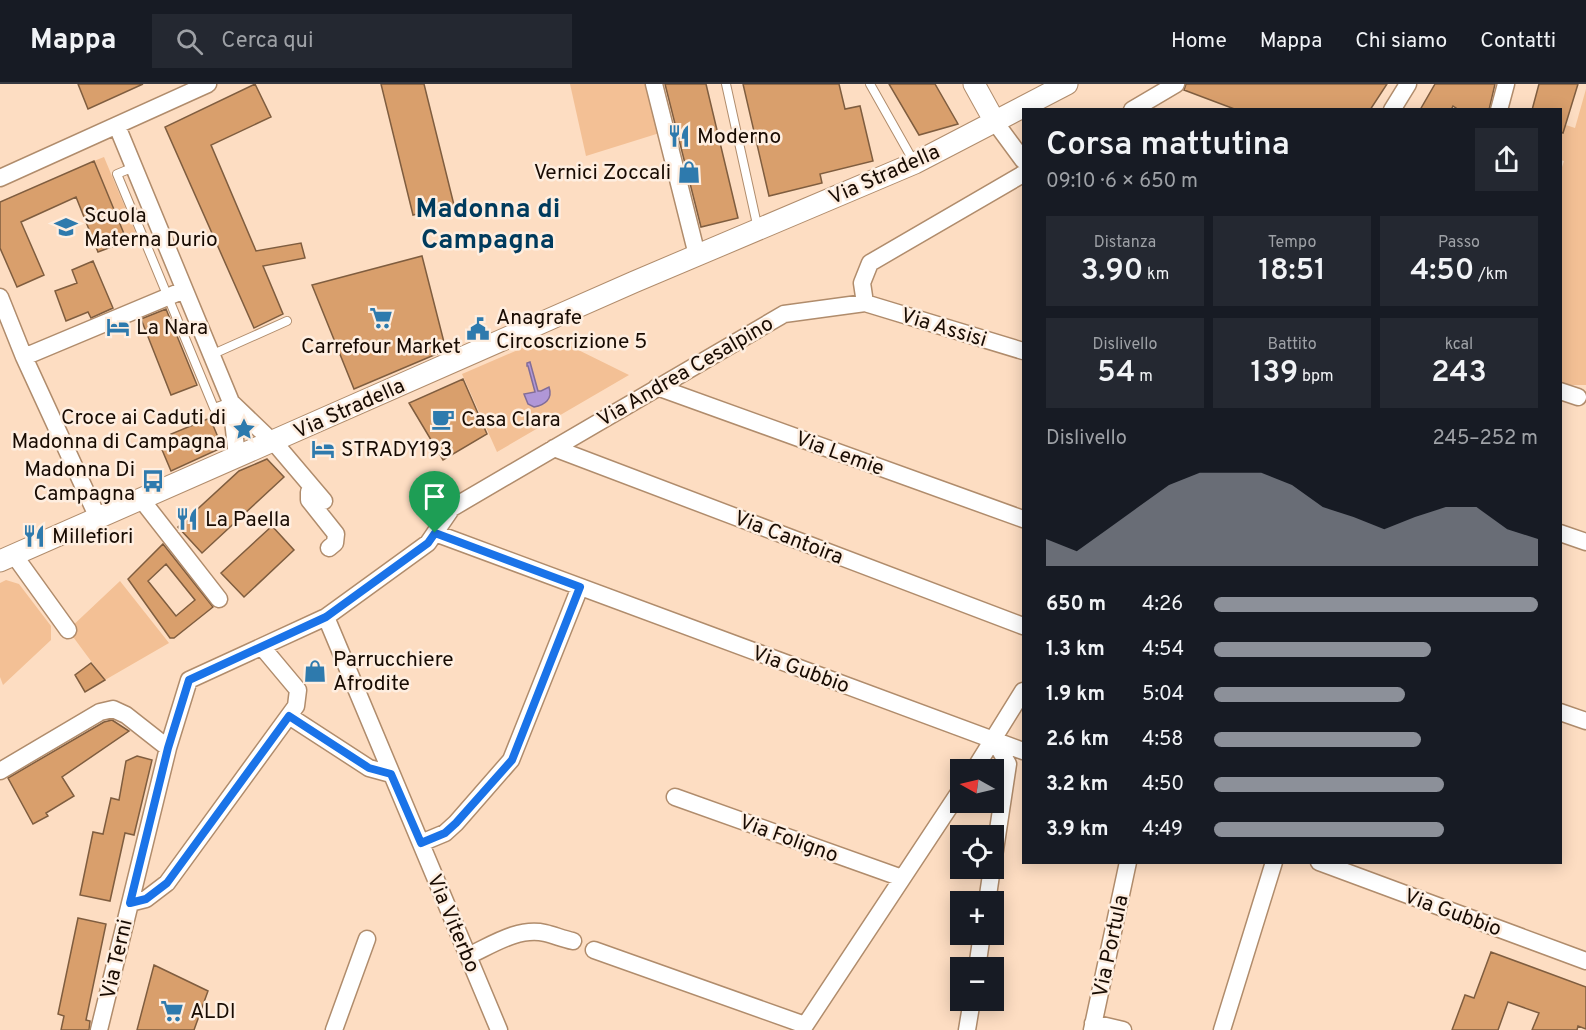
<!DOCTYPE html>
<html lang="it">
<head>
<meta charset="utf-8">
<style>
	:root { --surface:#171b24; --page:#242831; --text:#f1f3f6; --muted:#9ea1a6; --line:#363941; --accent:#8c9099 }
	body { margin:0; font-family:Overpass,sans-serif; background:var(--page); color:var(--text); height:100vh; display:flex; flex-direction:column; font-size:22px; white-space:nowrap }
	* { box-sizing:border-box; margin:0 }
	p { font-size:20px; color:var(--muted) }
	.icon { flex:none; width:33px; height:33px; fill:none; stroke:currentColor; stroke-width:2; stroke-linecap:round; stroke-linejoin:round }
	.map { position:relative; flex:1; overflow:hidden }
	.panel { position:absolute; left:1022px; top:24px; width:540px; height:756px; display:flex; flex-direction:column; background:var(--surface); border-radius:0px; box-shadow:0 3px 15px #0003 }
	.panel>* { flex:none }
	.needle { width:39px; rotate:278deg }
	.buttons { position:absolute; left:950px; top:675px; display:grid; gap:12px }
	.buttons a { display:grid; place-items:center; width:54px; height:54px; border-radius:0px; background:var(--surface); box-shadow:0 3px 15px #0003; font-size:30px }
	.pin { position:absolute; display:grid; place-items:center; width:51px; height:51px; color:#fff; margin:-62px -26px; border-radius:50% 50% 50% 0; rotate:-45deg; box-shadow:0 0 6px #0007 }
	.pin .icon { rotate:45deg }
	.round { display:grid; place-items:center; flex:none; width:63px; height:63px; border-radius:0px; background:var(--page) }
	.head { display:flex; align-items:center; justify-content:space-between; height:102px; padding:0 24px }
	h1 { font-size:33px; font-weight:600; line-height:45px }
	.metrics { display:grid; grid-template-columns:repeat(3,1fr); gap:9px; height:102px; padding:6px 24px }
	.metrics div { display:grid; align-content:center; border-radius:0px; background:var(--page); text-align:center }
	.metrics b { font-size:30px; font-weight:600 }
	.metrics small { font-size:16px; font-weight:400 }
	.metrics p { font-size:16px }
	.chart { height:168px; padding:12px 24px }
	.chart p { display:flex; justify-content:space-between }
	.chart svg { width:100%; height:108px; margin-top:6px; fill:var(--accent); opacity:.7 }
	ul { padding:0 24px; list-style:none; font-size:20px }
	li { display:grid; grid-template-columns:96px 72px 1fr; align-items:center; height:45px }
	li i { height:15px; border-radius:8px; background:var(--accent) }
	header { display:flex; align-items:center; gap:36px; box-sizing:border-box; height:84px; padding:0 30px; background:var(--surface); border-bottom:2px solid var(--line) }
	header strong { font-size:28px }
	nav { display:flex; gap:33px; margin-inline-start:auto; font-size:21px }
	.search { width:420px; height:54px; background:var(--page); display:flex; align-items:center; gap:15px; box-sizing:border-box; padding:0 21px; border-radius:0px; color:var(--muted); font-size:22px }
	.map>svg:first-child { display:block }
	.green { fill:#f3c095 }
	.water { fill:#b097d7; stroke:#826d97; stroke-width:1.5 }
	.building { fill:#d99f6c; stroke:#7f5d3f; stroke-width:1.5; fill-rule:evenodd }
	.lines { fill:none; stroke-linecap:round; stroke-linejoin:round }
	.service-casing { stroke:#b08c6c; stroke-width:10 }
	.minor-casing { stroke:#b08c6c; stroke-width:19 }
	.tertiary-casing { stroke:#b08c6c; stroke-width:23 }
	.service { stroke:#fff; stroke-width:8 }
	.minor { stroke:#fff; stroke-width:16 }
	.tertiary { stroke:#fff; stroke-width:21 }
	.route-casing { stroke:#fff; stroke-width:12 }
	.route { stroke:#1a73e8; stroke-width:8 }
	.labels { text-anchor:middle; stroke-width:5; stroke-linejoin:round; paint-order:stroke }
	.poi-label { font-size:21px; fill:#180b02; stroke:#feeee0; text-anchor:start }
	.street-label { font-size:21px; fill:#180b02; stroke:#feeee0 }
	.district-label { font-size:27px; font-weight:bold; fill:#003b5d; stroke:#feeee0 }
</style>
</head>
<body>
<header>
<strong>Mappa</strong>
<div class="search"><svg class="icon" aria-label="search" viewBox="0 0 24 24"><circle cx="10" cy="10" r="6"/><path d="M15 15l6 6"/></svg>Cerca qui</div>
<nav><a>Home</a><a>Mappa</a><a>Chi siamo</a><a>Contatti</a></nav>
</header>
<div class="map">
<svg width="1586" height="946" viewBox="0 0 1586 946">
	<rect width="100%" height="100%" fill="#fdddc2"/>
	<path class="green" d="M 570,0 L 654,0 L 666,47 L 586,72 Z
		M 1586,5 L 1586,301 L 1570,301 L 1560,298 L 1560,89 L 1564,77 L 1560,76 L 1560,39 L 1575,44 Z
		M 104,73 L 137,152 L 127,157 L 94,77 Z
		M 550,252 L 629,291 L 497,368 L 462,290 Z
		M 6,496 L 19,500 L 51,542 L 51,556 L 3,601 L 0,593 L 0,499 Z
		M 120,497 L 169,559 L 105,596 L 68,546 Z"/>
	<path class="water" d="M 530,278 L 538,307 L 541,307 L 549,303 C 553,315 545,321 534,323 L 528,320 L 524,310 L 535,308 L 528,282 L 527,282 L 527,279 Z"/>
	<path class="building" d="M 78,0 L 143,0 L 88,25 Z
		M 255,0 L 271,33 L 211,61 L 256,167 L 301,159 L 305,174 L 263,182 L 283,230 L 254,244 L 165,43 Z
		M 381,0 L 424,0 L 454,121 L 413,131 Z
		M 665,0 L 706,0 L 738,134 L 701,143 Z
		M 743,0 L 839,0 L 845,25 L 860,22 L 873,77 L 820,90 L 822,99 L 769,112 Z
		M 889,0 L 935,0 L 958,40 L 919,51 Z
		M 1186,0 L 1387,0 L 1370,26 L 1237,26 L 1184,6 Z
		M 1435,0 L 1495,0 L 1489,26 L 1459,26 L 1453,22 L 1451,26 L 1420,26 Z
		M 1539,0 L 1578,0 L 1563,49 L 1560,48 L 1560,26 L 1532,26 Z
		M 94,77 L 127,157 L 98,168 L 76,113 L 21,138 L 44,191 L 17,203 L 0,164 L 0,118 Z
		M 422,172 L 446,266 L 354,305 L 312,201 Z
		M 93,177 L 113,224 L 91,234 L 88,228 L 66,237 L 55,207 L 77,199 L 72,186 Z
		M 166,225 L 197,301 L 171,311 L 141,235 Z
		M 463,295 L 487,350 L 443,376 L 409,319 Z
		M 210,334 L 220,358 L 219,365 L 171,387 L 160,361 L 174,355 L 171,350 Z
		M 267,375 L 284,393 L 202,469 L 178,443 L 239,387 Z
		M 272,442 L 294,466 L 244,513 L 221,489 Z
		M 163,460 L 213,523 L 174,554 L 170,554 L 128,495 ZM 166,480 L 195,516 L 176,532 L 148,497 Z
		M 91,579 L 105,596 L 85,608 L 75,591 Z
		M 112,636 L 129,647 L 62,693 L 74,712 L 46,729 L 48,732 L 33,740 L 8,694 L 104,638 Z
		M 137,672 L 152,676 L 134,751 L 125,749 L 110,817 L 80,811 L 93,748 L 103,750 L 111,714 L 119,716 L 126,677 Z
		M 78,834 L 106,840 L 86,936 L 90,937 L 89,946 L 61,946 L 64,932 L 58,930 Z
		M 1491,868 L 1586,903 L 1586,945 L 1578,942 L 1577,946 L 1532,946 L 1539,929 L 1508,918 L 1498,946 L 1452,946 L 1465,911 L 1474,914 Z
		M 154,881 L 208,907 L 194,946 L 137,946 Z"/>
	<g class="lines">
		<g class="service-casing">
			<path id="service" d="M 726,0 L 758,145
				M 870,0 L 914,78
				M 134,83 L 117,90 L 214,324 L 231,318
				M 211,271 L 287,237"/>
		</g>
		<g class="minor-casing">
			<path id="minor" d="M 654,0 L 697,171
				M 1132,26 L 1176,0
				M 1392,26 L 1408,0
				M 1499,26 L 1506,0
				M 995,38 L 1023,76
				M 117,42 L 231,318 L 237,373
				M 0,94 L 208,0
				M 0,213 L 24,273 L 98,434
				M 865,219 L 862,199 L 870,179 L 1023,90
				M 24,273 L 184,206
				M 657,303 L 1023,435
				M 1560,307 L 1578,313
				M 231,318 L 279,364 L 324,417
				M 554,364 L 1023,542
				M 309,408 L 309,416 L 336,450 L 335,459 L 329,464
				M 141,415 L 219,515
				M 435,449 L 1023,667
				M 1560,449 L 1586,458
				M 14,471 L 68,546
				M 326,533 L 499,946
				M 1560,628 L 1586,637
				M 289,632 L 369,684 L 391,690
				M 974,686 L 1023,607
				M 0,687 L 100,628 L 113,625 L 126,631 L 168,664
				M 675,713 L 902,794
				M 421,759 L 445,749 L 456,739 L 511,676 L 580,503
				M 1319,778 L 1586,877
				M 993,779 L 1008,680 L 994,656
				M 987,818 L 992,784
				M 130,819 L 146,815 L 167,799 L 296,622 L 298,606 L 262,563
				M 594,866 L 805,941
				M 468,872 C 492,861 518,843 545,849 C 554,851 563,855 573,857
				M 977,884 L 982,850
				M 1093,939 L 1123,946
				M 99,946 L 168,664 L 189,596 L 326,533 L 428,459 L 452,424 L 784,230 L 865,219 L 1023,267
				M 334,946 L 367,855
				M 802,946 L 960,707
				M 967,946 L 972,916
				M 1092,946 L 1128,778
				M 1222,946 L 1274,778"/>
		</g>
		<g class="tertiary-casing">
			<path id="tertiary" d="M 974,0 L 995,38
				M 0,477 L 634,198 L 915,79 L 1067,0"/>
		</g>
		<use href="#service" class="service"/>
		<use href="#minor" class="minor"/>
		<use href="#tertiary" class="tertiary"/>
	</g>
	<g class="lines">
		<g class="route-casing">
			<path id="route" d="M 435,449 L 580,503 L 512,676 L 456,739 L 445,749 L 421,759 L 391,690 L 369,684 L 289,632 L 167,799 L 146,815 L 130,819 L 168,664 L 189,596 L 326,533 L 428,459 Z"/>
		</g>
		<use href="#route" class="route"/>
	</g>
	<defs>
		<g id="restaurant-bare" transform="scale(1.8)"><path d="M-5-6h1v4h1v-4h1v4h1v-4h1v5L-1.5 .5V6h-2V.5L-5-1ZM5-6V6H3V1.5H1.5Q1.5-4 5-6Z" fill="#2e7aad" stroke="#feeee0" stroke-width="2.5" paint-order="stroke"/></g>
		<g id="shop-bare" transform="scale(1.8)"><path d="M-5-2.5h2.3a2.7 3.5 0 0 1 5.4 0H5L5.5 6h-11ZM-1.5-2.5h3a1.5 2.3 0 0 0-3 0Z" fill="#2e7aad" stroke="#feeee0" stroke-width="2.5" paint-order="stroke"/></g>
		<g id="school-bare" transform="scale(1.8)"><path d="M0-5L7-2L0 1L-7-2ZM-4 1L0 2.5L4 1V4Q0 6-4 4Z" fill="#2e7aad" stroke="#feeee0" stroke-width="2.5" paint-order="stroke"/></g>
		<g id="supermarket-bare" transform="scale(1.8)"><path d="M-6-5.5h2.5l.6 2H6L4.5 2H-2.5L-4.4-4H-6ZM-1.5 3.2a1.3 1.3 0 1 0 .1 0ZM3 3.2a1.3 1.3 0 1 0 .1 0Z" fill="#2e7aad" stroke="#feeee0" stroke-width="2.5" paint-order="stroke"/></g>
		<g id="hotel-bare" transform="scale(1.8)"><path d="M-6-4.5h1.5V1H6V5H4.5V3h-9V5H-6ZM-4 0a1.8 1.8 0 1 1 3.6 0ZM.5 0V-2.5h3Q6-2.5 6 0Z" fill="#2e7aad" stroke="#feeee0" stroke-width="2.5" paint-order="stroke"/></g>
		<g id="civic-bare" transform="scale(1.8)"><path d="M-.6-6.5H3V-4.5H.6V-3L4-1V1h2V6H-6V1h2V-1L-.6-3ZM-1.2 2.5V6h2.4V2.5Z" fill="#2e7aad" stroke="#feeee0" stroke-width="2.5" paint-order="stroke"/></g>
		<g id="cafe-bare" transform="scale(1.8)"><path d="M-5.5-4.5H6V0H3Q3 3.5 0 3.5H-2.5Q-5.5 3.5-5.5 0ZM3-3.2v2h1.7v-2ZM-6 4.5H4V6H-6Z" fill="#2e7aad" stroke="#feeee0" stroke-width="2.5" paint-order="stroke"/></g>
		<g id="sight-bare" transform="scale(1.8)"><path d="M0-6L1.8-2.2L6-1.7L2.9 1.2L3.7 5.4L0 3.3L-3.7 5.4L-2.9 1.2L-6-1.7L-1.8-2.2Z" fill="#2e7aad" stroke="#feeee0" stroke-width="2.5" paint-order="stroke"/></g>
		<g id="bus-bare" transform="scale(1.8)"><path d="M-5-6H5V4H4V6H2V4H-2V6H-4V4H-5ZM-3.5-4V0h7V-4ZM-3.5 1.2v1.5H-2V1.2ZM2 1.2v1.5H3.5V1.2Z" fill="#2e7aad" stroke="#feeee0" stroke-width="2.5" paint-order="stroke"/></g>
	</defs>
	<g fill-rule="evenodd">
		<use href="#restaurant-bare" x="679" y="52"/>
		<use href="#shop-bare" x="689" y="88"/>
		<use href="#school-bare" x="66" y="143"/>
		<use href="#supermarket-bare" x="381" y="234"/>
		<use href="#hotel-bare" x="118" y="243"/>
		<use href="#civic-bare" x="478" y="245"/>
		<use href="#cafe-bare" x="443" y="335"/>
		<use href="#sight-bare" x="244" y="345"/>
		<use href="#hotel-bare" x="323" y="365"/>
		<use href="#bus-bare" x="153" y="397"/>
		<use href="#restaurant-bare" x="187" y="435"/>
		<use href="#restaurant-bare" x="34" y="452"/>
		<use href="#shop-bare" x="315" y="587"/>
		<use href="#supermarket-bare" x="172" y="927"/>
	</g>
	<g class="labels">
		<g class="poi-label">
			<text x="697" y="59">Moderno</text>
			<text x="671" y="95" text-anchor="end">Vernici Zoccali</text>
			<text x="84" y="138">Scuola<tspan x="84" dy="24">Materna Durio</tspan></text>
			<text x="496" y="240">Anagrafe<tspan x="496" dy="24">Circoscrizione 5</tspan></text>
			<text x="136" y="250">La Nara</text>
			<text x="381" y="269" text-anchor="middle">Carrefour Market</text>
			<text x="226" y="340" text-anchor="end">Croce ai Caduti di<tspan x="226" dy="24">Madonna di Campagna</tspan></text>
			<text x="461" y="342">Casa Clara</text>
			<text x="341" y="372">STRADY193</text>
			<text x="135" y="392" text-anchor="end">Madonna Di<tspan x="135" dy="24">Campagna</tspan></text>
			<text x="205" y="442">La Paella</text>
			<text x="52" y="459">Millefiori</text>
			<text x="333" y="582">Parrucchiere<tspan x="333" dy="24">Afrodite</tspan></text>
			<text x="190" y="934">ALDI</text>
		</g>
		<g class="street-label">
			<text transform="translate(884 90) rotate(-24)" y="7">Via Stradella</text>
			<text transform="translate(944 243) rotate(17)" y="7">Via Assisi</text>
			<text transform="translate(685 287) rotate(-30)" y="7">Via Andrea Cesalpino</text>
			<text transform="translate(349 324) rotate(-24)" y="7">Via Stradella</text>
			<text transform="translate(840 369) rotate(20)" y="7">Via Lemie</text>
			<text transform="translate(789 453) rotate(21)" y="7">Via Cantoira</text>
			<text transform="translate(801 585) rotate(20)" y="7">Via Gubbio</text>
			<text transform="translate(789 754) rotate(20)" y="7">Via Foligno</text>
			<text transform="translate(1453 828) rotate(20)" y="7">Via Gubbio</text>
			<text transform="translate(454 839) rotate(67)" y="7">Via Viterbo</text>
			<text transform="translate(1110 862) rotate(-78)" y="7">Via Portula</text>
			<text transform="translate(116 875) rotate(-77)" y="7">Via Terni</text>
		</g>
		<g class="district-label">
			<text x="488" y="133">Madonna di<tspan x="488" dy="31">Campagna</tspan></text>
		</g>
	</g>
</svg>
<div class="buttons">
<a><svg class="needle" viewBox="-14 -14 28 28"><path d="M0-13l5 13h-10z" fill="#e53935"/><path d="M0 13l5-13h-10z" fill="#9ea1a6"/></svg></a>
<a><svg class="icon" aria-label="locate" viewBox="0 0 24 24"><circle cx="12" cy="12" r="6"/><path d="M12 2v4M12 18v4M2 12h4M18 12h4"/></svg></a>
<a>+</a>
<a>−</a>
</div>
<div class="pin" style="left:435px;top:449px;background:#1e9e55"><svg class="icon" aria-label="arrive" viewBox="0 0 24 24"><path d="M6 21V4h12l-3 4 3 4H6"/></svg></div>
<section class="panel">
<div class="head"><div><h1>Corsa mattutina</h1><p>09:10 · 6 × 650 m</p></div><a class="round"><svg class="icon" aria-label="share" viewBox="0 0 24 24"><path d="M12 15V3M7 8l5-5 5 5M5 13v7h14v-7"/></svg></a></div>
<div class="metrics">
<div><p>Distanza</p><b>3.90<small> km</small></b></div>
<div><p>Tempo</p><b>18:51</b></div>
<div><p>Passo</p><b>4:50<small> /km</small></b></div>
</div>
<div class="metrics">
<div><p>Dislivello</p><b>54<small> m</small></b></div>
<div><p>Battito</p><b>139<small> bpm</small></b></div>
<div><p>kcal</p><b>243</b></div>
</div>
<div class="chart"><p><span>Dislivello</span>245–252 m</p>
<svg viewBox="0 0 160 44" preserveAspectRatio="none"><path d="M0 44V33L10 38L20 29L30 20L40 11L50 6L60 6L70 6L80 11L90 20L100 24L110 29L120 24L130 20L140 20L150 29L160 33V44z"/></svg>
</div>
<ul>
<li><b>650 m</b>4:26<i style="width:100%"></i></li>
<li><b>1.3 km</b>4:54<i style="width:67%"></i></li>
<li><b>1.9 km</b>5:04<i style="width:59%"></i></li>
<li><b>2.6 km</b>4:58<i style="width:64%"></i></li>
<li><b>3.2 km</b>4:50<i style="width:71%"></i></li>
<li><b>3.9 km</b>4:49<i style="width:71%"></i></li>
</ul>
</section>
</div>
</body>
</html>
